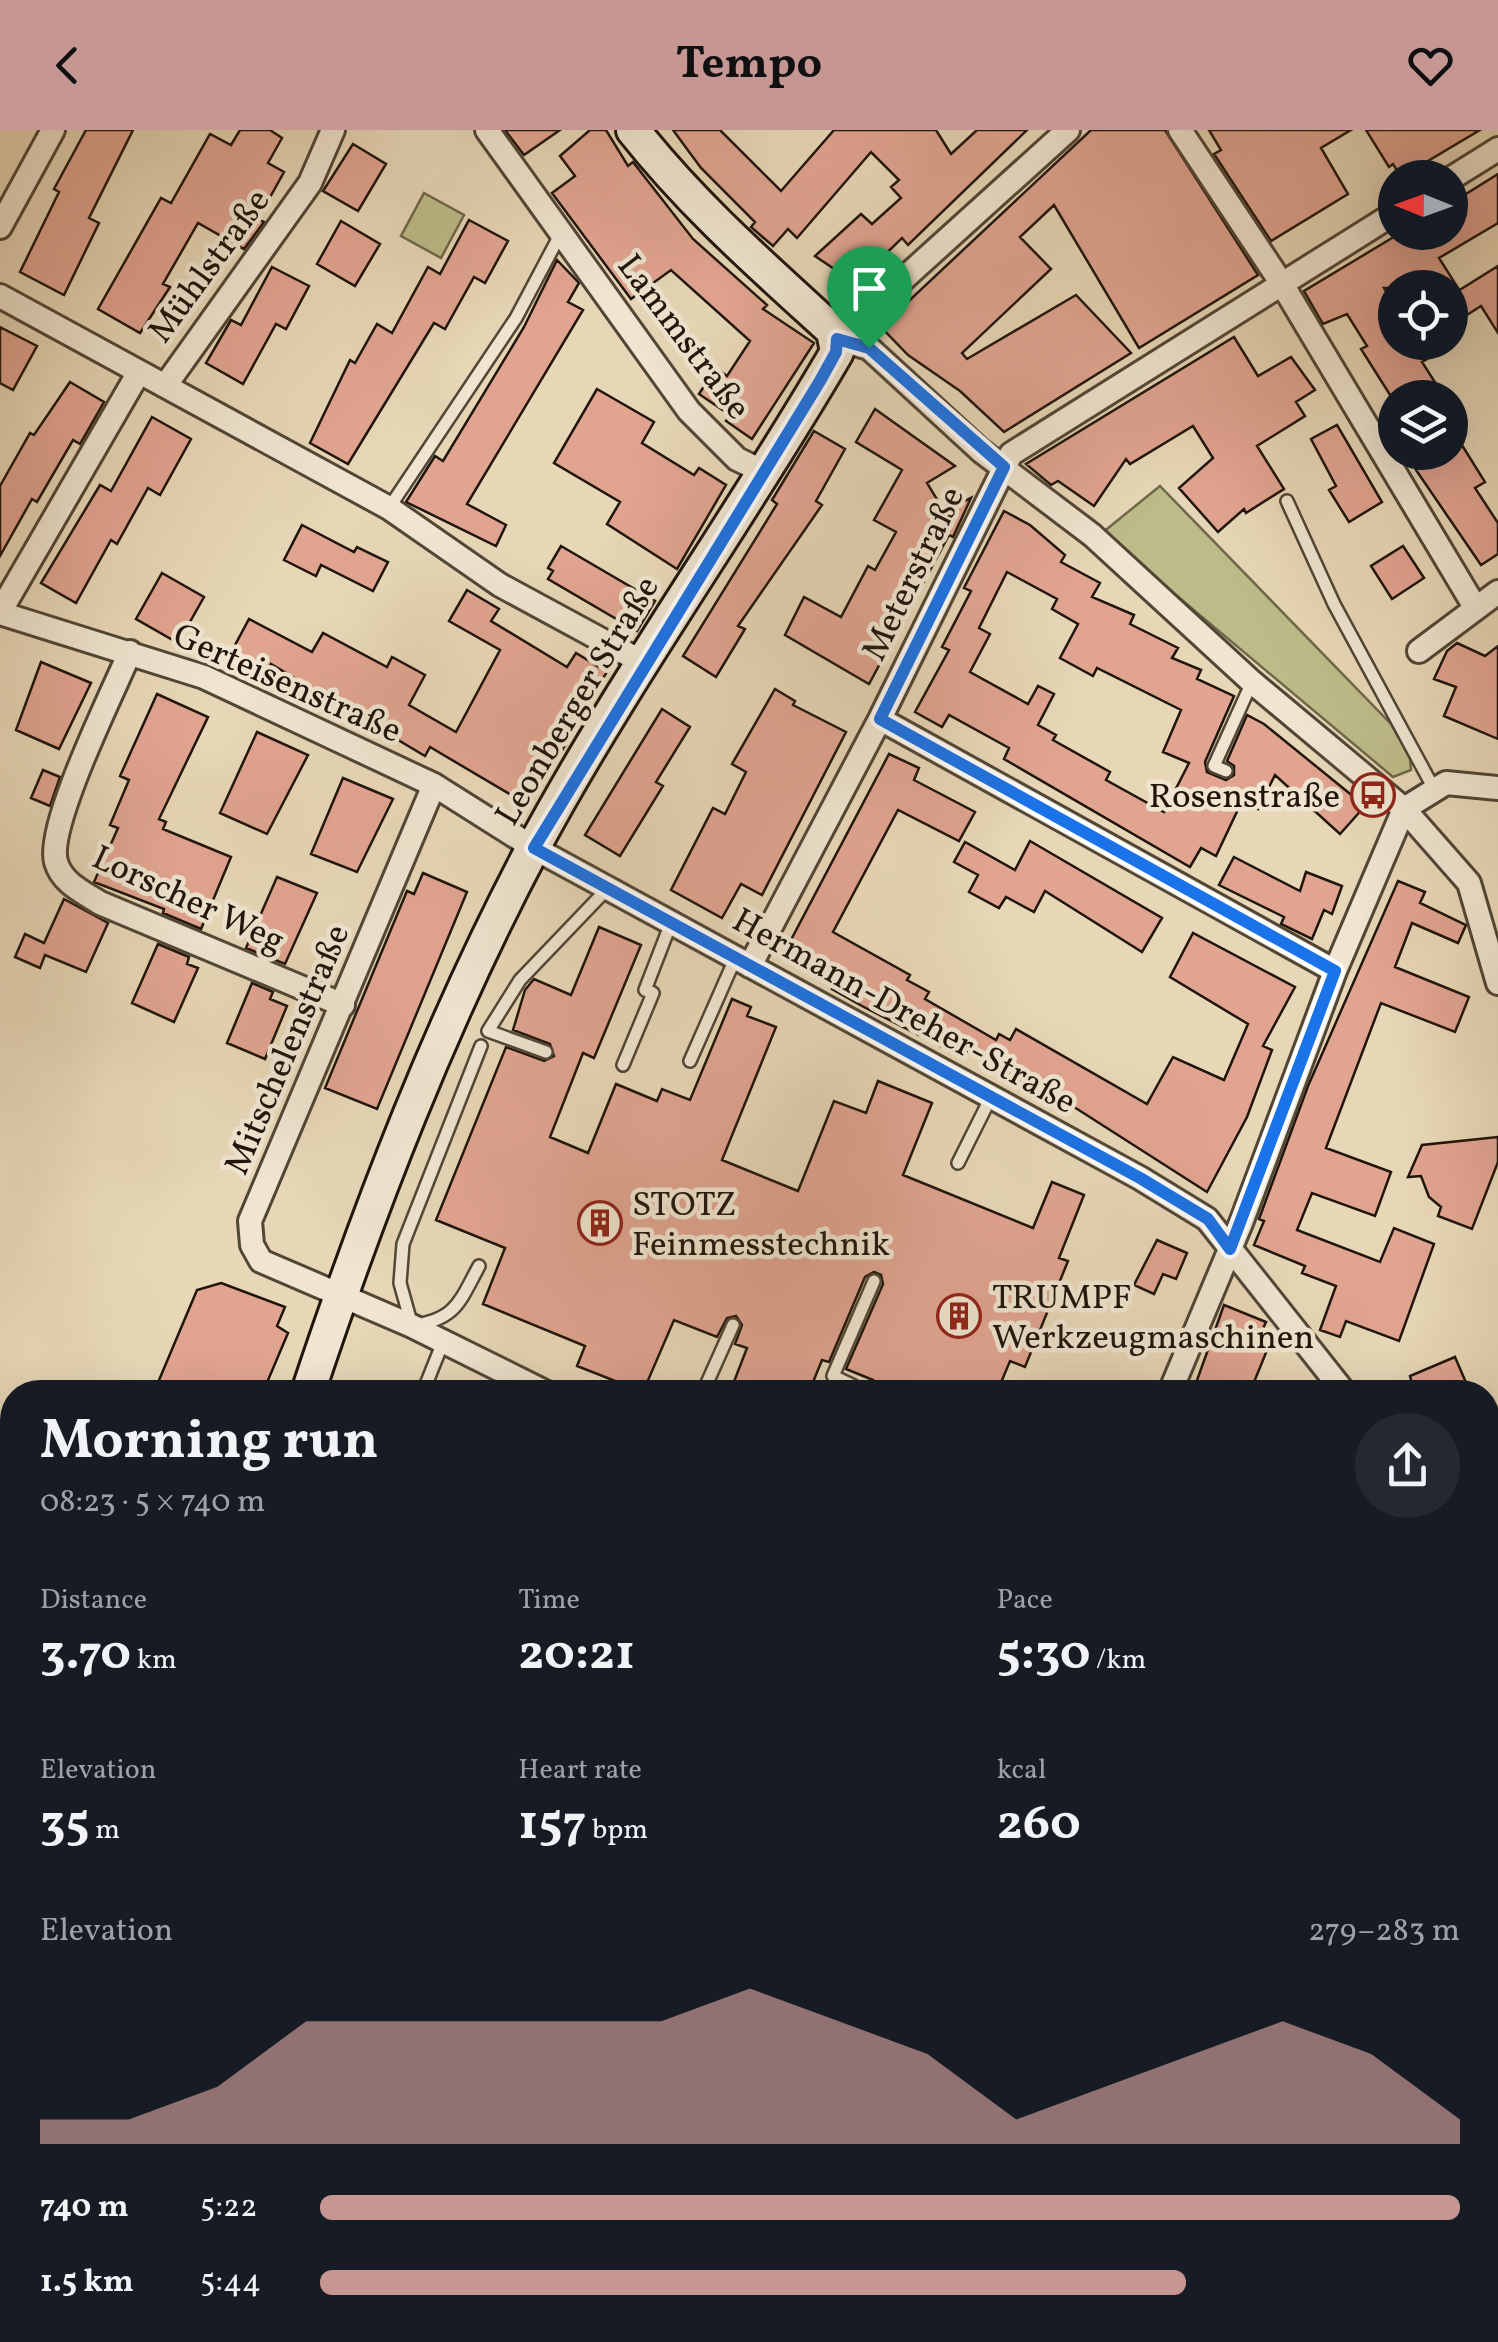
<!DOCTYPE html>
<html lang="en">
<head>
<meta charset="utf-8">
<style>
	:root { --surface:#171b24; --page:#242831; --text:#f1f3f6; --muted:#9ea1a6; --accent:#c59692 }
	body { margin:0; font-family:Vollkorn,serif; background:var(--page); color:var(--text); height:100vh; display:flex; flex-direction:column; font-size:38px; white-space:nowrap }
	* { box-sizing:border-box; margin:0 }
	p { font-size:32px; color:var(--muted) }
	.icon { flex:none; width:55px; height:55px; fill:none; stroke:currentColor; stroke-width:2; stroke-linecap:round; stroke-linejoin:round }
	.map { position:relative; flex:1; overflow:hidden }
	.details { position:absolute; left:0px; top:1250px; width:1500px; height:962px; display:flex; flex-direction:column; background:var(--surface); border-radius:40px 40px 0 0; box-shadow:0 10px 40px #0002 }
	.details>* { flex:none }
	.needle { width:65px; rotate:271deg }
	.controls { position:absolute; left:1378px; top:30px; display:grid; gap:20px }
	.controls a { display:grid; place-items:center; width:90px; height:90px; border-radius:50%; background:var(--surface); box-shadow:0 10px 40px #0002; font-size:50px }
	.pin { position:absolute; display:grid; place-items:center; width:85px; height:85px; color:#fff; margin:-102px -42px; border-radius:50% 50% 50% 0; rotate:-45deg; box-shadow:0 0 10px #0007 }
	.pin .icon { rotate:45deg }
	.round { display:grid; place-items:center; flex:none; width:105px; height:105px; border-radius:52px; background:var(--page) }
	.overview { display:flex; align-items:center; justify-content:space-between; height:170px; padding:0 40px }
	h1 { font-size:55px; font-weight:700; line-height:75px }
	.metrics { display:grid; grid-template-columns:repeat(3,1fr); gap:15px; height:170px; padding:10px 40px }
	.metrics div { display:grid; align-content:center }
	.metrics b { font-size:50px; font-weight:700 }
	.metrics small { font-size:28px; font-weight:400 }
	.metrics p { font-size:28px }
	.chart { height:280px; padding:20px 40px }
	.chart p { display:flex; justify-content:space-between }
	.chart svg { width:100%; height:180px; margin-top:10px; fill:var(--accent); opacity:.7 }
	ul { padding:0 40px; list-style:none; font-size:32px }
	li { display:grid; grid-template-columns:160px 120px 1fr; align-items:center; height:75px }
	li i { height:25px; border-radius:12px; background:var(--accent) }
	header { display:flex; justify-content:space-between; align-items:center; height:130px; padding:0 40px; background:var(--accent); color:#111; font-size:45px; font-weight:700 }
	.map>svg:first-child { display:block }
	.green { fill:#bdbc89; stroke:#6e684a; stroke-width:2.5 }
	.lines { fill:none; stroke-linecap:round; stroke-linejoin:round }
	.stream { stroke:#6a7674; stroke-width:8 }
	.building { fill:#e1a491; stroke:#1f150b; stroke-width:2.5; fill-rule:evenodd }
	.lane-casing { stroke:#514636; stroke-width:16 }
	.street-casing { stroke:#514636; stroke-width:28 }
	.secondary-casing { stroke:#1f150b; stroke-width:38 }
	.lane { stroke:#efe5d0; stroke-width:11 }
	.street { stroke:#efe5d0; stroke-width:22 }
	.secondary { stroke:#efe5d0; stroke-width:32 }
	.route-casing { stroke:#fff; stroke-width:20 }
	.route { stroke:#1a73e8; stroke-width:12 }
	.labels { text-anchor:middle; stroke-width:9; stroke-linejoin:round; paint-order:stroke }
	.street-label { font-size:35px; fill:#1f150b; stroke:#efe5d0 }
	.poi-label { font-size:35px; fill:#1f150b; stroke:#efe5d0; text-anchor:start }
</style>
</head>
<body>
<header><svg class="icon" aria-label="back" viewBox="0 0 24 24"><path d="M15 5l-7 7 7 7"/></svg>Tempo<svg class="icon" aria-label="heart" viewBox="0 0 24 24"><path d="M12 20l-8-8c-3-5 5-10 8-4 3-6 11-1 8 4z"/></svg></header>
<div class="map">
<svg width="1498" height="2212" viewBox="0 0 1498 2212">
	<rect width="100%" height="100%" fill="#e7d7b7"/>
	<filter id="stains"><feTurbulence type="fractalNoise" baseFrequency=".002" numOctaves="4"/><feColorMatrix values="0 0 0 0 .2 0 0 0 0 .09 0 0 0 0 .02 0 0 0 .5 -.17"/></filter>
	<radialGradient id="worn" r=".72"><stop offset=".6" stop-color="#630" stop-opacity="0"/><stop offset="1" stop-color="#630" stop-opacity=".3"/></radialGradient>
	<path class="green" d="M 424,63 L 464,85 L 441,128 L 401,106 Z
		M 1160,356 L 1391,594 L 1410,628 L 1411,640 L 1393,647 L 1102,403 Z
		M 0,1735 L 12,1742 L 12,2004 L 0,1994 Z
		M 1498,1794 L 1498,1985 L 1488,2009 L 1488,1800 Z
		M 12,2018 L 12,2120 L 0,2159 L 0,2025 Z
		M 1488,2074 L 1498,2087 L 1498,2212 L 1342,2212 L 1332,2200 L 1488,2200 Z
		M 44,2200 L 329,2200 L 335,2212 L 39,2212 Z
		M 332,2200 L 623,2200 L 633,2212 L 338,2212 Z
		M 879,2200 L 1113,2200 L 1122,2212 L 868,2212 Z
		M 1118,2200 L 1211,2200 L 1207,2212 L 1127,2212 Z"/>
	<g class="lines">
		<path class="stream" d="M 1098,2200 L 1106,2212"/>
	</g>
	<path class="building" d="M 86,0 L 133,0 L 89,88 L 99,93 L 64,165 L 20,142 L 59,62 L 54,59 Z
		M 240,0 L 270,0 L 282,8 L 268,33 L 284,42 L 258,89 L 264,92 L 244,119 L 198,93 L 163,154 L 170,157 L 140,203 L 98,179 L 161,68 L 171,73 L 210,4 L 231,15 Z
		M 505,0 L 560,0 L 524,25 Z
		M 590,0 L 606,0 L 628,36 L 633,32 L 693,109 L 767,175 L 763,179 L 814,213 L 752,309 L 726,291 L 730,285 L 699,264 L 716,238 L 727,246 L 750,211 L 671,140 L 631,169 L 552,63 L 575,46 L 560,26 Z
		M 673,0 L 720,0 L 781,61 L 834,0 L 936,0 L 951,24 L 977,0 L 1027,0 L 908,115 L 902,108 L 863,146 L 855,138 L 846,147 L 815,126 L 861,84 L 872,94 L 901,68 L 891,57 L 899,50 L 871,22 L 797,108 L 788,99 L 773,116 L 751,97 L 755,92 L 701,38 Z
		M 1091,0 L 1165,0 L 1258,145 L 1139,218 L 1054,75 L 1020,107 L 1051,139 L 962,223 L 967,229 L 1076,165 L 1131,223 L 1004,302 L 960,261 L 908,225 L 881,197 Z
		M 1209,0 L 1351,0 L 1321,18 L 1348,64 L 1271,111 L 1214,24 L 1221,20 Z
		M 1366,0 L 1480,0 L 1401,47 L 1393,34 L 1389,37 Z
		M 353,14 L 386,34 L 358,81 L 323,61 Z
		M 1498,44 L 1498,93 L 1439,128 L 1458,158 L 1384,158 L 1395,175 L 1395,212 L 1416,212 L 1427,229 L 1422,232 L 1445,268 L 1392,268 L 1361,219 L 1367,216 L 1347,184 L 1323,194 L 1304,161 L 1402,102 L 1450,102 L 1450,74 Z
		M 469,90 L 508,111 L 485,153 L 474,147 L 445,199 L 434,193 L 348,334 L 310,313 L 350,230 L 355,233 L 377,194 L 392,203 L 428,137 L 440,144 Z
		M 341,91 L 380,114 L 355,156 L 317,134 Z
		M 557,130 L 579,153 L 568,172 L 583,180 L 467,374 L 506,395 L 496,416 L 406,372 L 435,326 L 443,331 L 524,197 Z
		M 1498,136 L 1498,203 L 1481,176 L 1450,196 L 1450,166 Z
		M 272,137 L 309,156 L 286,199 L 276,194 L 243,254 L 206,233 L 231,190 L 241,195 Z
		M 0,197 L 37,216 L 13,260 L 0,253 Z
		M 1234,207 L 1258,246 L 1291,227 L 1315,260 L 1296,272 L 1305,286 L 1257,316 L 1284,359 L 1246,383 L 1244,379 L 1218,402 L 1179,358 L 1213,328 L 1193,296 L 1130,334 L 1126,329 L 1094,376 L 1058,351 L 1051,355 L 1026,334 Z
		M 70,252 L 104,272 L 80,314 L 73,310 L 37,372 L 32,369 L 0,426 L 0,356 L 30,303 L 34,305 Z
		M 597,259 L 654,292 L 642,313 L 694,345 L 699,338 L 726,355 L 677,439 L 607,394 L 620,372 L 554,333 Z
		M 875,279 L 955,336 L 927,353 L 944,381 L 971,368 L 953,407 L 949,405 L 869,554 L 785,505 L 804,467 L 841,487 L 868,436 L 875,440 L 896,402 L 874,390 L 902,340 L 856,312 Z
		M 152,287 L 191,309 L 160,365 L 148,358 L 117,414 L 111,410 L 76,473 L 41,453 L 100,355 L 111,361 Z
		M 1337,295 L 1382,372 L 1349,392 L 1329,360 L 1336,356 L 1311,309 Z
		M 814,301 L 845,319 L 816,371 L 822,375 L 738,496 L 745,499 L 716,547 L 683,526 L 777,374 L 772,370 Z
		M 1460,312 L 1485,352 L 1475,358 L 1498,393 L 1498,424 L 1481,435 L 1416,340 L 1450,322 Z
		M 1004,381 L 1030,395 L 1065,425 L 1061,432 L 1100,453 L 1092,467 L 1134,485 L 1130,494 L 1178,518 L 1172,528 L 1201,540 L 1197,549 L 1234,566 L 1205,632 L 1207,642 L 1226,650 L 1234,645 L 1234,636 L 1227,631 L 1247,585 L 1264,594 L 1365,676 L 1340,704 L 1275,645 L 1258,679 L 1242,671 L 1216,726 L 1201,718 L 1190,737 L 1004,629 L 1009,618 L 949,585 L 942,597 L 915,582 L 949,520 L 942,517 L 971,461 L 964,458 ZM 1007,442 L 1057,469 L 1052,479 L 1078,494 L 1060,528 L 1093,546 L 1097,538 L 1181,580 L 1163,622 L 1189,633 L 1164,682 L 1106,650 L 1110,642 L 1053,610 L 1056,605 L 1038,595 L 1054,564 L 1038,556 L 1028,574 L 970,542 L 990,504 L 979,498 Z
		M 302,395 L 354,422 L 357,417 L 388,432 L 373,461 L 321,435 L 316,446 L 284,430 Z
		M 561,416 L 655,471 L 637,501 L 548,449 L 553,441 L 548,438 Z
		M 1403,416 L 1424,448 L 1392,469 L 1371,436 Z
		M 162,443 L 204,467 L 178,513 L 136,489 Z
		M 467,460 L 499,479 L 491,491 L 567,537 L 576,523 L 607,542 L 562,612 L 566,614 L 550,639 L 547,637 L 540,644 L 523,672 L 430,617 L 425,626 L 271,534 L 263,549 L 227,530 L 249,489 L 312,522 L 323,503 L 387,537 L 392,527 L 425,545 L 409,575 L 456,602 L 500,520 L 449,491 Z
		M 1457,513 L 1485,526 L 1498,516 L 1498,609 L 1444,586 L 1456,557 L 1434,549 L 1447,521 Z
		M 41,532 L 91,553 L 59,619 L 16,600 Z
		M 775,559 L 795,571 L 793,575 L 846,602 L 762,765 L 741,754 L 722,788 L 671,760 L 713,678 L 725,684 L 746,642 L 732,634 Z
		M 157,564 L 208,587 L 159,689 L 166,692 L 163,699 L 231,727 L 201,799 L 163,783 L 164,779 L 94,752 L 118,698 L 110,695 L 129,650 L 120,646 Z
		M 662,579 L 690,597 L 656,652 L 663,656 L 620,726 L 585,705 Z
		M 257,602 L 308,625 L 267,704 L 220,683 Z
		M 889,624 L 919,638 L 914,650 L 975,682 L 959,711 L 898,680 L 833,802 L 910,845 L 907,850 L 929,862 L 925,869 L 996,910 L 999,904 L 1010,910 L 1016,899 L 1147,974 L 1173,927 L 1224,950 L 1248,894 L 1170,847 L 1193,803 L 1295,857 L 1263,916 L 1272,920 L 1247,987 L 1207,1062 L 1035,952 L 1033,957 L 962,919 L 958,925 L 862,876 L 832,859 L 837,850 L 783,825 Z
		M 43,640 L 60,647 L 50,676 L 31,668 Z
		M 343,648 L 393,669 L 357,742 L 311,724 Z
		M 1030,711 L 1162,788 L 1142,822 L 1045,761 L 1034,782 L 1006,767 L 999,778 L 969,762 L 978,745 L 954,732 L 965,712 L 1015,740 Z
		M 1234,727 L 1300,761 L 1306,742 L 1342,756 L 1332,784 L 1324,780 L 1312,809 L 1281,794 L 1284,787 L 1219,755 Z
		M 423,743 L 467,762 L 377,979 L 325,958 L 407,761 L 414,764 Z
		M 277,747 L 317,763 L 285,834 L 246,818 Z
		M 1398,751 L 1425,762 L 1420,773 L 1466,795 L 1458,813 L 1412,793 L 1395,837 L 1469,867 L 1455,902 L 1381,873 L 1326,1018 L 1391,1042 L 1375,1086 L 1312,1063 L 1297,1100 L 1380,1132 L 1394,1098 L 1434,1114 L 1399,1211 L 1346,1191 L 1340,1207 L 1320,1200 L 1336,1156 L 1302,1143 L 1305,1136 L 1254,1115 L 1264,1091 L 1259,1089 L 1308,956 Z
		M 64,769 L 108,793 L 86,842 L 45,825 L 40,838 L 15,827 L 25,804 L 44,813 Z
		M 599,797 L 641,815 L 594,928 L 583,923 L 550,1007 L 588,1023 L 616,954 L 657,971 L 662,959 L 690,970 L 732,869 L 751,877 L 747,886 L 776,897 L 722,1030 L 798,1061 L 834,971 L 866,983 L 878,951 L 932,973 L 903,1045 L 1033,1098 L 1052,1052 L 1084,1065 L 1059,1128 L 1068,1131 L 1025,1237 L 1010,1231 L 997,1262 L 868,1262 L 873,1250 L 846,1239 L 883,1154 L 881,1145 L 874,1142 L 865,1147 L 829,1232 L 822,1230 L 809,1262 L 730,1262 L 747,1218 L 735,1214 L 742,1195 L 736,1186 L 727,1188 L 717,1207 L 674,1190 L 643,1262 L 577,1236 L 585,1216 L 483,1174 L 505,1118 L 436,1090 L 506,917 L 544,931 L 554,926 L 550,914 L 513,900 L 525,860 L 534,849 L 571,865 Z
		M 158,814 L 189,827 L 187,834 L 198,838 L 174,892 L 132,873 Z
		M 252,853 L 273,862 L 270,869 L 287,876 L 265,929 L 227,913 Z
		M 1498,1007 L 1498,1032 L 1472,1099 L 1438,1086 L 1441,1077 L 1429,1067 L 1421,1046 L 1408,1047 L 1422,1015 Z
		M 1157,1110 L 1187,1123 L 1176,1149 L 1163,1144 L 1154,1164 L 1134,1155 Z
		M 221,1153 L 285,1177 L 277,1196 L 288,1203 L 263,1262 L 154,1262 L 197,1160 Z
		M 1224,1175 L 1266,1192 L 1261,1203 L 1272,1208 L 1250,1262 L 1219,1262 L 1196,1253 Z
		M 1455,1227 L 1470,1262 L 1414,1262 L 1410,1246 Z"/>
	<g class="lines">
		<g class="lane-casing">
			<path id="lane" d="M 1287,371 L 1334,474 L 1433,657
				M 389,378 L 516,188 L 561,103
				M 1226,641 L 1214,636 L 1252,552
				M 546,922 L 488,901 L 520,850 L 608,758
				M 690,931 L 735,829
				M 623,935 L 653,863 L 645,860 L 671,793
				M 958,1033 L 991,967
				M 479,1136 C 459,1173 456,1189 412,1196 L 400,1153 L 403,1114 L 481,916
				M 423,1262 L 443,1212
				M 703,1262 L 733,1195
				M 852,1262 L 854,1256 L 833,1246 L 874,1151
				M 1488,1336 L 1498,1325
				M 0,1595 L 12,1601"/>
		</g>
		<g class="street-casing">
			<path id="street" d="M 487,0 L 689,281 L 737,329 L 762,341
				M 1180,0 L 1282,154 L 1475,477
				M 1450,49 L 1498,19
				M 0,97 L 53,0
				M 0,166 L 389,378 L 500,455 L 644,533
				M 837,209 L 869,218 L 981,321 L 1092,405 L 1252,552 L 1404,679 L 1469,753 L 1498,853
				M 837,209 L 1068,0
				M 165,256 L 310,53 L 333,0
				M 0,482 L 139,242
				M 0,483 L 204,547 L 434,655 L 534,718 L 1140,1048 L 1207,1089 L 1344,1262
				M 1419,521 L 1498,462
				M 130,522 C 113,562 46,696 56,732 C 62,753 83,762 100,773 L 343,875
				M 880,589 L 1335,841
				M 434,655 L 250,1091 L 252,1115 L 261,1131 L 412,1196 L 545,1262
				M 750,836 L 880,589 L 1011,324 L 1395,83
				M 1170,1262 L 1241,1093 L 1335,841 L 1404,679 L 1446,653 L 1498,658
				M 1488,1366 L 1498,1368
				M 1488,1785 L 1498,1780
				M 1488,2048 L 1498,2062"/>
		</g>
		<g class="secondary-casing">
			<path id="secondary" d="M 308,1262 C 370,1076 441,892 533,718 C 625,547 740,389 837,222 L 833,201 C 762,136 693,76 633,0
				M 4,2212 L 12,2190"/>
		</g>
		<use href="#lane" class="lane"/>
		<use href="#street" class="street"/>
		<use href="#secondary" class="secondary"/>
	</g>
	<g class="lines">
		<g class="route-casing">
			<path id="route" d="M 837,209 L 869,218 L 1004,337 L 880,589 L 1335,841 L 1230,1119 L 1208,1089 L 1140,1048 L 534,718 L 820,251 L 836,222 Z"/>
		</g>
		<use href="#route" class="route"/>
	</g>
	<defs>
		<g id="bus-ring" transform="scale(2.25)"><circle r="9.5" fill="#efe5d0" stroke="#8f2418" stroke-width="1.5"/><path d="M-5-6H5V4H4V6H2V4H-2V6H-4V4H-5ZM-3.5-4V0h7V-4ZM-3.5 1.2v1.5H-2V1.2ZM2 1.2v1.5H3.5V1.2Z" fill="#8f2418"/></g>
		<g id="building-ring" transform="scale(2.25)"><circle r="9.5" fill="#efe5d0" stroke="#8f2418" stroke-width="1.5"/><path d="M-4-6H4V6H1V3H-1V6H-4ZM-2.5-4.3h1.7v1.8h-1.7ZM.8-4.3h1.7v1.8H.8ZM-2.5-1h1.7V.8h-1.7ZM.8-1h1.7V.8H.8Z" fill="#8f2418"/></g>
	</defs>
	<g fill-rule="evenodd">
		<use href="#bus-ring" x="1373" y="665"/>
		<use href="#building-ring" x="600" y="1093"/>
		<use href="#building-ring" x="959" y="1186"/>
	</g>
	<g class="labels">
		<g class="street-label">
			<text transform="translate(208 135) rotate(-54)" y="12">Mühlstraße</text>
			<text transform="translate(685 206) rotate(53)" y="12">Lammstraße</text>
			<text transform="translate(912 443) rotate(-64)" y="12">Meterstraße</text>
			<text transform="translate(288 552) rotate(24)" y="12">Gerteisenstraße</text>
			<text transform="translate(576 570) rotate(-59)" y="12">Leonberger Straße</text>
			<text transform="translate(189 768) rotate(25)" y="12">Lorscher Weg</text>
			<text transform="translate(905 880) rotate(29)" y="12">Hermann-Dreher-Straße</text>
			<text transform="translate(286 919) rotate(-67)" y="12">Mitschelenstraße</text>
		</g>
		<g class="poi-label">
			<text x="1340" y="677" text-anchor="end">Rosenstraße</text>
			<text x="632" y="1085">STOTZ<tspan x="632" dy="40">Feinmesstechnik</tspan></text>
			<text x="992" y="1178">TRUMPF<tspan x="992" dy="40">Werkzeugmaschinen</tspan></text>
		</g>
	</g>
	<rect width="100%" height="100%" filter="url(#stains)"/>
	<rect width="100%" height="100%" fill="url(#worn)"/>
</svg>
<div class="controls">
<a><svg class="needle" viewBox="-14 -14 28 28"><path d="M0-13l5 13h-10z" fill="#e53935"/><path d="M0 13l5-13h-10z" fill="#9ea1a6"/></svg></a>
<a><svg class="icon" aria-label="locate" viewBox="0 0 24 24"><circle cx="12" cy="12" r="6"/><path d="M12 2v4M12 18v4M2 12h4M18 12h4"/></svg></a>
<a><svg class="icon" aria-label="layers" viewBox="0 0 24 24"><path d="M12 4l9 5-9 5-9-5zM3 14l9 5 9-5"/></svg></a>
</div>
<div class="pin" style="left:869px;top:218px;background:#1e9e55"><svg class="icon" aria-label="arrive" viewBox="0 0 24 24"><path d="M6 21V4h12l-3 4 3 4H6"/></svg></div>
<section class="details">
<div class="overview"><div><h1>Morning run</h1><p>08:23 · 5 × 740 m</p></div><a class="round"><svg class="icon" aria-label="share" viewBox="0 0 24 24"><path d="M12 15V3M7 8l5-5 5 5M5 13v7h14v-7"/></svg></a></div>
<div class="metrics">
<div><p>Distance</p><b>3.70<small> km</small></b></div>
<div><p>Time</p><b>20:21</b></div>
<div><p>Pace</p><b>5:30<small> /km</small></b></div>
</div>
<div class="metrics">
<div><p>Elevation</p><b>35<small> m</small></b></div>
<div><p>Heart rate</p><b>157<small> bpm</small></b></div>
<div><p>kcal</p><b>260</b></div>
</div>
<div class="chart"><p><span>Elevation</span>279–283 m</p>
<svg viewBox="0 0 160 44" preserveAspectRatio="none"><path d="M0 44V38L10 38L20 30L30 14L40 14L50 14L60 14L70 14L80 6L90 14L100 22L110 38L120 30L130 22L140 14L150 22L160 38V44z"/></svg>
</div>
<ul>
<li><b>740 m</b>5:22<i style="width:100%"></i></li>
<li><b>1.5 km</b>5:44<i style="width:76%"></i></li>
</ul>
</section>
</div>
</body>
</html>
